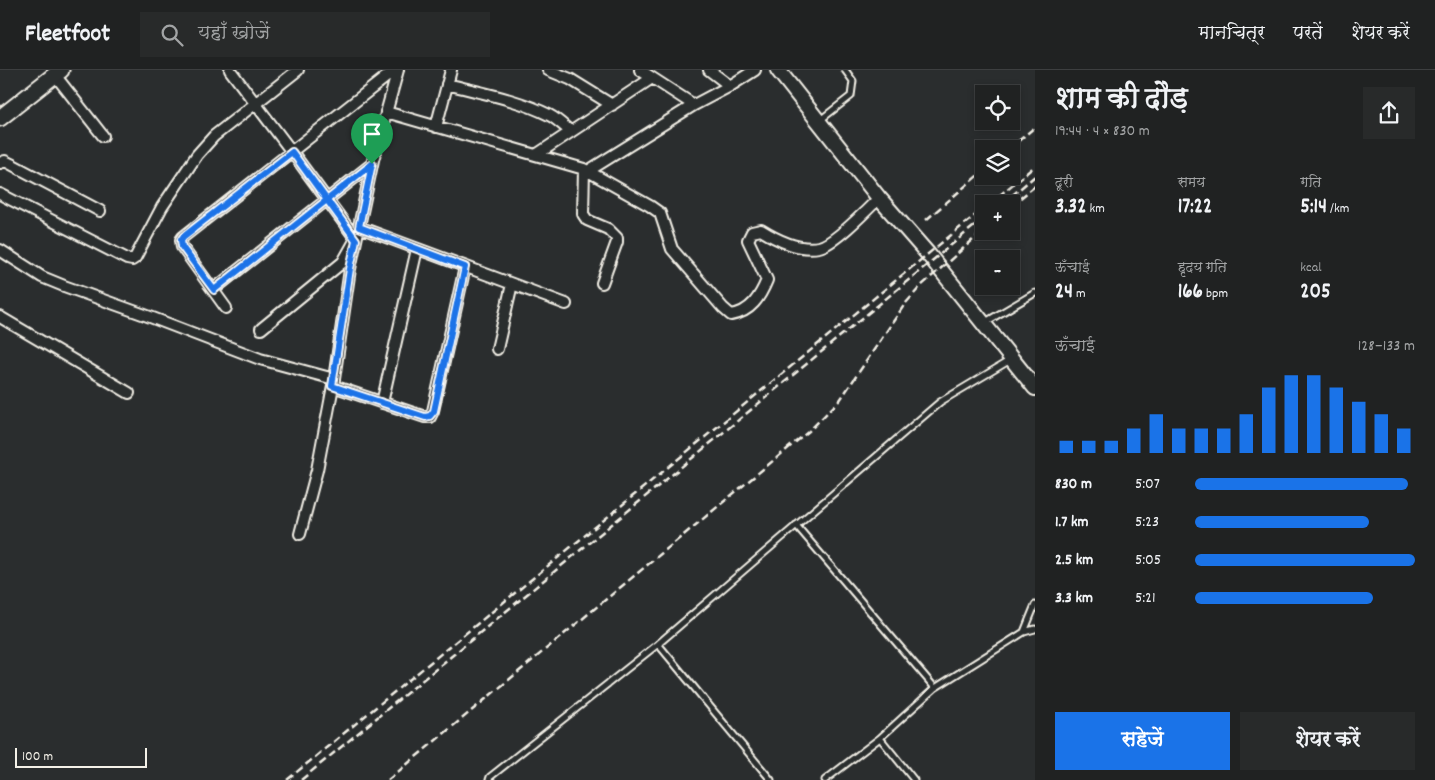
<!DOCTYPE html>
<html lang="hi">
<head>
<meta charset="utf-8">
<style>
	:root { --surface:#202222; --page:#282a2a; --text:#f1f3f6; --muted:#a2a4a5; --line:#3d3f40; --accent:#1a73e8 }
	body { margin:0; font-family:Dekko,"Playpen Sans Deva",sans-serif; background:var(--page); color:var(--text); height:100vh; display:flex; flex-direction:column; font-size:19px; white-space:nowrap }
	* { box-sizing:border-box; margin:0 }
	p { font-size:16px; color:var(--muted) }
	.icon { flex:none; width:28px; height:28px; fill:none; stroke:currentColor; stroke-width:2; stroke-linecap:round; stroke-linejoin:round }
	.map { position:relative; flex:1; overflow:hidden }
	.sheet { display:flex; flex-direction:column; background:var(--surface); width:400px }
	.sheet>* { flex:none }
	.buttons { position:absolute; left:975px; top:15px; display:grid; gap:10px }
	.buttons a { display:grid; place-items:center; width:45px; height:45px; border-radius:0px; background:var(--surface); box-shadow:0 2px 8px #0003,0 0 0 1px var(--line); font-size:25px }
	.scale { position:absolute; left:15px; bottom:12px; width:132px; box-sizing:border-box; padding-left:5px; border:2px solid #f4f1e8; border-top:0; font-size:14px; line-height:18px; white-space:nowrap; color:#f4f1e8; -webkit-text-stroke:4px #2a2d2e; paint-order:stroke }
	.pin { position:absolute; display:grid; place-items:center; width:42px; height:42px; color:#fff; margin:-51px -21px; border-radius:50% 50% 50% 0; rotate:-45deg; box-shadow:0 0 5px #0007 }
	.pin .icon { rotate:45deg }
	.round { display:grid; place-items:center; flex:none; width:52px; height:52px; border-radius:0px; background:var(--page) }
	.headline { display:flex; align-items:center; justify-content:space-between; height:85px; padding:0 20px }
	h1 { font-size:28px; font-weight:700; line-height:38px }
	.stats { display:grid; grid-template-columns:repeat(3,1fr); gap:8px; height:85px; padding:5px 20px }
	.stats div { display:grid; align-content:center }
	.stats b { font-size:21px; font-weight:700 }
	.stats small { font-size:14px; font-weight:400 }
	.stats p { font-size:14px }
	.chart { height:140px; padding:10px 20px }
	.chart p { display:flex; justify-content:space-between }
	.chart svg { width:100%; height:90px; margin-top:5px; stroke:var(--accent); stroke-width:6 }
	.button { display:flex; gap:10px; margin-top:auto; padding:10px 20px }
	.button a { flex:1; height:58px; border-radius:0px; background:var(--accent); color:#fff; font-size:20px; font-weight:700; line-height:58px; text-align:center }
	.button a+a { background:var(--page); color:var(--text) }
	ul { padding:0 20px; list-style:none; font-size:16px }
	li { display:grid; grid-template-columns:80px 60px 1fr; align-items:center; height:38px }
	li i { height:12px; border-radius:6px; background:var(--accent) }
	header { display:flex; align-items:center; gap:30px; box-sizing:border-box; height:70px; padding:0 25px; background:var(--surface); border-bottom:1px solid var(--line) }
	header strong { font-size:24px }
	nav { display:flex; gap:28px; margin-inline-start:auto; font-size:18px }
	.search { width:350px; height:45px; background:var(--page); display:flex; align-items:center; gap:12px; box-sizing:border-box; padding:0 18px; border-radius:0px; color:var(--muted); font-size:19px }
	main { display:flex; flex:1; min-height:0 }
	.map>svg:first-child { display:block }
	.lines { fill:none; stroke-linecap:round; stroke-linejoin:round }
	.service-casing { stroke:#f4f1e8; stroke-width:9 }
	.minor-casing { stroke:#f4f1e8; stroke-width:14 }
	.secondary-casing { stroke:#f4f1e8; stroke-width:18 }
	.primary-casing { stroke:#f4f1e8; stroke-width:19 }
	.service { stroke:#2a2d2e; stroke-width:5 }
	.minor { stroke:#2a2d2e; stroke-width:10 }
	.secondary { stroke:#2a2d2e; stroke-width:14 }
	.primary { stroke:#2a2d2e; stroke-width:15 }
	.rail { stroke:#f4f1e8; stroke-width:2.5; stroke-dasharray:8 4; stroke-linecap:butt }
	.route-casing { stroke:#fff; stroke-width:10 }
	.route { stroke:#1a73e8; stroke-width:6 }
</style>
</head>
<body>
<header>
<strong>Fleetfoot</strong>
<div class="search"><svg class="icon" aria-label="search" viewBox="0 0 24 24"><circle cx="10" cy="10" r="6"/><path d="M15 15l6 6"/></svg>यहाँ खोजें</div>
<nav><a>मानचित्र</a><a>परतें</a><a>शेयर करें</a></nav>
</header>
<main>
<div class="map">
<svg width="1035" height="710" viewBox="0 0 1035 710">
	<rect width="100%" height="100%" fill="#2a2d2e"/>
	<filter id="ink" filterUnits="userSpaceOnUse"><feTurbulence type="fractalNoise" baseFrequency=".02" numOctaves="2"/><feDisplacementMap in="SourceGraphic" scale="10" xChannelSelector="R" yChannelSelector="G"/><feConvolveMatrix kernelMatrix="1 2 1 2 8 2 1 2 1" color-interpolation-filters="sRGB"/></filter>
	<g filter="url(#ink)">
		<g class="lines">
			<g class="service-casing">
				<path id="service" d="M 819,51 L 851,26 L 853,11 L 845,0
					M 984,253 L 1035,223
					M 796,455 L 935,618
					M 1024,562 L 1035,535
					M 658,574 L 771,710
					M 880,668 L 914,710
					M 489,710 L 490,707 L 658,574 L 940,332 L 1012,289
					M 825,710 L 880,668 L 935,618 L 1024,562 L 1035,559"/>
			</g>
			<g class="minor-casing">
				<path id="minor" d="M 230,0 L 292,82 L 356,169 L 343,192 L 261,259
					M 548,0 L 570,9 L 612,35
					M 640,0 L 694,35
					M 709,0 L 730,16
					M 55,5 L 103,66
					M 447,14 C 481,23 517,29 549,45 C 557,49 564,56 571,62
					M 386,42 L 584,99 L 650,136 L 660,143 L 672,179 L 723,238 L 731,245 C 751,242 760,227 767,210 L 748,170 L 752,162 L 761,160 C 777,170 799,181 819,177 C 834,174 867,140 879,128
					M 436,57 L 451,0
					M 536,85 L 652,8
					M 0,93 L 5,91 L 11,94 L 100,141
					M 584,99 L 583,144 L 587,150 L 608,159 L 617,168 L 617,172 L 602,213
					M 588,101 L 694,35 L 730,16 L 755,0
					M 0,124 L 127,189 L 132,190 L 135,188 L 162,137 L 197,85 L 214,66 L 298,0
					M 359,157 L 566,234
					M 0,180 L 42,207 L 64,216 L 145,245 L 260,289 L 334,309
					M 213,220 L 372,94
					M 226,238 L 182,177 L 181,170 L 183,167 L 395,0
					M 0,247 L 129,323
					M 497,279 L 512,214
					M 333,316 L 425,347 L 430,347 L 433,341 L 465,197
					M 382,333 L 417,179
					M 300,464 L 317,400 L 333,316 L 350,199 L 373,90 L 398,0"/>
			</g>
			<g class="secondary-casing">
				<path id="secondary" d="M 778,0 L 879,128 L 928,184 L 1035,318"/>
			</g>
			<g class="primary-casing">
				<path id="primary" d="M 0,48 L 61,0"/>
			</g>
			<use href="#service" class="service"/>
			<use href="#minor" class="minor"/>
			<use href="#secondary" class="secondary"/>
			<use href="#primary" class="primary"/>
			<path class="rail" d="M 1009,79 L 1035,57
				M 989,134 L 1035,96
				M 1002,134 L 1035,106
				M 1011,136 L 1035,116
				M 926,150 L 984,100
				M 287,710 L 984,138
				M 301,710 L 984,148
				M 388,710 L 809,361 L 840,330 L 905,234 L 921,216 L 984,160"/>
		</g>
	</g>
	<g class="lines" filter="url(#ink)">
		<g class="route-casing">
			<path id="route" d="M 372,94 L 214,220 L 182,177 L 181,170 L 183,167 L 292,82 L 356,170 L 350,199 L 332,316 L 425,347 L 430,346 L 434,341 L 465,197 L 359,157 L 372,94"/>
		</g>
		<use href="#route" class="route"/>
	</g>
</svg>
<div class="buttons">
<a><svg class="icon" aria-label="locate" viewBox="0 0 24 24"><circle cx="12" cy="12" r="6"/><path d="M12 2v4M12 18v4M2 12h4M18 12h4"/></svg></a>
<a><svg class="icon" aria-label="layers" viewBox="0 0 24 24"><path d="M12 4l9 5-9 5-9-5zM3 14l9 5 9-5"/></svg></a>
<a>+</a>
<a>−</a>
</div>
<div class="scale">100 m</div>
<div class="pin" style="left:372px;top:94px;background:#1e9e55"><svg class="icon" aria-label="arrive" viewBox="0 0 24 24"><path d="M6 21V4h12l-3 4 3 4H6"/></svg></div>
</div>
<section class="sheet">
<div class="headline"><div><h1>शाम की दौड़</h1><p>19:44 · 4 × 830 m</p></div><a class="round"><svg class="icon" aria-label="share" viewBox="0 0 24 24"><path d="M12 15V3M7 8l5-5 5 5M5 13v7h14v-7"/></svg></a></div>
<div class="stats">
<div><p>दूरी</p><b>3.32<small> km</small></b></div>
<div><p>समय</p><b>17:22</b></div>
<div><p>गति</p><b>5:14<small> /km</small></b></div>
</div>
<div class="stats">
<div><p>ऊँचाई</p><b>24<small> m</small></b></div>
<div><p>हृदय गति</p><b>166<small> bpm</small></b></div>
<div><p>kcal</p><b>205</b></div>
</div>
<div class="chart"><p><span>ऊँचाई</span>128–133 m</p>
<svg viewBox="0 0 160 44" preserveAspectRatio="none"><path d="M5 44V38M15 44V38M25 44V38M35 44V32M45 44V25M55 44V32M65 44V32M75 44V32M85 44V25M95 44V12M105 44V6M115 44V6M125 44V12M135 44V19M145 44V25M155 44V32"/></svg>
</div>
<ul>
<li><b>830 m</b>5:07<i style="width:97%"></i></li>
<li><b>1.7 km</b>5:23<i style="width:79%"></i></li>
<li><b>2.5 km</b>5:05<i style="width:100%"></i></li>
<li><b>3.3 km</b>5:21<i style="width:81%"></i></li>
</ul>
<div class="button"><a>सहेजें</a><a>शेयर करें</a></div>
</section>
</main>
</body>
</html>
